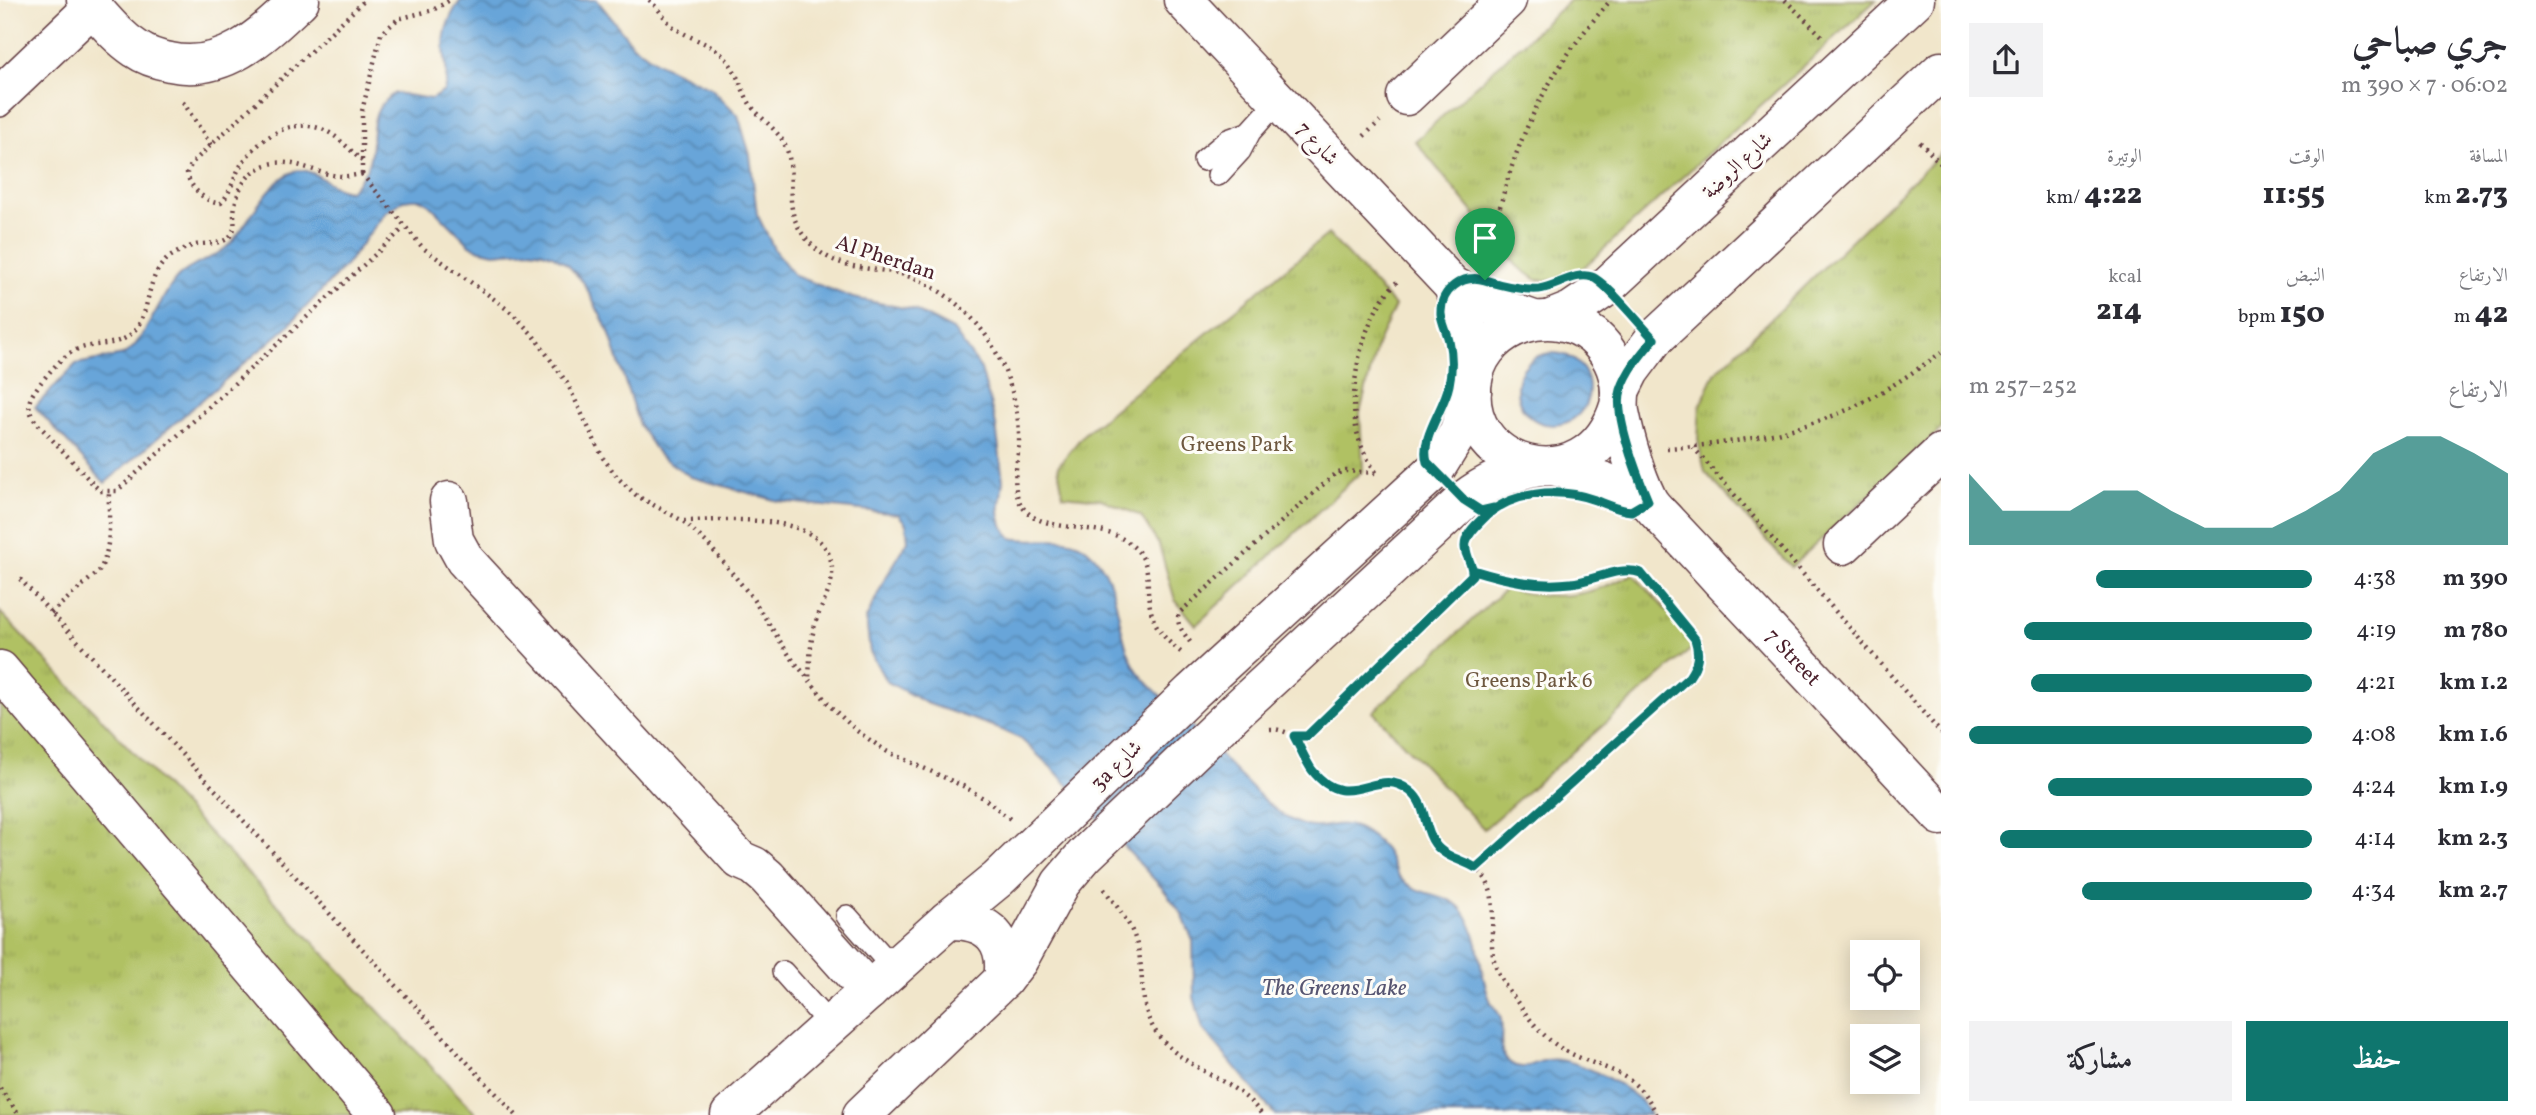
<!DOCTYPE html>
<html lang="ar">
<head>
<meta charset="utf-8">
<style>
	:root { --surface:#fff; --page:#f2f2f3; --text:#2b2b33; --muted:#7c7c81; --accent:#0f766e }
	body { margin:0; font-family:Vollkorn,Amiri,serif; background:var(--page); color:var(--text); direction:rtl; height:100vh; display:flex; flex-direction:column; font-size:26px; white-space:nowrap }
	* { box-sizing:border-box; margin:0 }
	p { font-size:23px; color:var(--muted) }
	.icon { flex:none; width:38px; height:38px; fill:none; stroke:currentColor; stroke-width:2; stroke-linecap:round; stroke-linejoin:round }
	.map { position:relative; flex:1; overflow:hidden; direction:ltr }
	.side { display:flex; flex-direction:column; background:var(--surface); width:595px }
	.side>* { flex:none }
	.controls { position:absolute; left:1850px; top:940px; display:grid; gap:14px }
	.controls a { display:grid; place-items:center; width:70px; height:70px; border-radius:0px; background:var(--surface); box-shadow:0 4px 18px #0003; font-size:35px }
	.pin { position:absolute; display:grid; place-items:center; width:60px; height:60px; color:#fff; margin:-72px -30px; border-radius:50% 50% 50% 0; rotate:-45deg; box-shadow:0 0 7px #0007 }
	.pin .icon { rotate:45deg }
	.round { display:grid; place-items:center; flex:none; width:74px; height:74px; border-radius:0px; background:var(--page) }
	.overview { display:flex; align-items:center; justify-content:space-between; height:119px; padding:0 28px }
	h1 { font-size:38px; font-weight:800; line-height:52px }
	.figures { display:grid; grid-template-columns:repeat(3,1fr); gap:10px; height:119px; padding:7px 28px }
	.figures div { display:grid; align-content:center }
	.figures b { font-size:30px; font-weight:800 }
	.figures small { font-size:19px; font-weight:400 }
	.figures p { font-size:19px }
	.chart { height:196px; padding:14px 28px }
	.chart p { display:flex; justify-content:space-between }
	.chart svg { width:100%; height:126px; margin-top:7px; fill:var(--accent); opacity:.7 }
	.action { display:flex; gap:14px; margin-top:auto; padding:14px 28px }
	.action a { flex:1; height:80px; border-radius:0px; background:var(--accent); color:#fff; font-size:28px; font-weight:800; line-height:80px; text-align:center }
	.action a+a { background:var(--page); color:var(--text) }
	ul { padding:0 28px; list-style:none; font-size:23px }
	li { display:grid; grid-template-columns:112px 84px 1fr; align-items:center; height:52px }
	li i { height:18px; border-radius:9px; background:var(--accent) }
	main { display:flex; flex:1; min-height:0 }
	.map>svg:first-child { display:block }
	.grass { fill:url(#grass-tufts); stroke:#7d7048; stroke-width:2 }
	.water { fill:url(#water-waves); stroke:#586282; stroke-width:2 }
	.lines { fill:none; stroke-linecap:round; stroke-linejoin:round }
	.service-casing { stroke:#633d43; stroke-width:24 }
	.minor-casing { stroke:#633d43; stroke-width:41 }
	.path { stroke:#633d43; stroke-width:4.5; stroke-dasharray:2 5; stroke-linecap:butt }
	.service { stroke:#fff; stroke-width:21 }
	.minor { stroke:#fff; stroke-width:38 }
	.route-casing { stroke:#fff; stroke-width:14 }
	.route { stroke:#0f766e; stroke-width:9 }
	.labels { text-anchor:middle; stroke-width:6; stroke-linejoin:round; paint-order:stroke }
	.street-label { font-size:21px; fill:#4a1f2b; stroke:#fdfcf7 }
	.park-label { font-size:21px; fill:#6e583f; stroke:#fdfcf7 }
	.water-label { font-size:23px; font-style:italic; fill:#565571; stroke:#fdfcf7 }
</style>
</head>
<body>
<main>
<section class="side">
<div class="overview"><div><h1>جري صباحي</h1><p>06:02 · 7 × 390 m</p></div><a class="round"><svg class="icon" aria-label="share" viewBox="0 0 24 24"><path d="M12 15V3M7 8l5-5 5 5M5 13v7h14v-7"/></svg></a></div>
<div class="figures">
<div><p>المسافة</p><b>2.73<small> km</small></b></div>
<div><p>الوقت</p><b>11:55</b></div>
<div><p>الوتيرة</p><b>4:22<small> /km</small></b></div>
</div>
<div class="figures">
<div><p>الارتفاع</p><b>42<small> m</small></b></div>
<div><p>النبض</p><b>150<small> bpm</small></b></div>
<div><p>kcal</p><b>214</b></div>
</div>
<div class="chart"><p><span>الارتفاع</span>252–257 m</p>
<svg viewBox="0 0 160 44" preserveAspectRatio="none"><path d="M0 44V19L10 32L20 32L30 32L40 25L50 25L60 32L70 38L80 38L90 38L100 32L110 25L120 12L130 6L140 6L150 12L160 19V44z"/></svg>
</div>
<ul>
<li><b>390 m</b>4:38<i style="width:63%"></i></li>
<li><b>780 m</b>4:19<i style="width:84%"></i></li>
<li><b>1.2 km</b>4:21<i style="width:82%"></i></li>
<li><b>1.6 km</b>4:08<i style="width:100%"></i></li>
<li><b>1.9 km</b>4:24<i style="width:77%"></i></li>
<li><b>2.3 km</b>4:14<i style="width:91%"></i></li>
<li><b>2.7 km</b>4:34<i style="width:67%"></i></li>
</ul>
<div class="action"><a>حفظ</a><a>مشاركة</a></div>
</section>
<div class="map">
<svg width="1941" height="1115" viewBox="0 0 1941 1115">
	<defs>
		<pattern id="grass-tufts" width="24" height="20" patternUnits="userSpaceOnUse" patternTransform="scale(1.75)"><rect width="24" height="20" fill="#b0c164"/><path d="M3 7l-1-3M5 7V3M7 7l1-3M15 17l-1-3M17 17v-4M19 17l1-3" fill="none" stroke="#99a557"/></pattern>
		<pattern id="water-waves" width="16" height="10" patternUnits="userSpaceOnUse" patternTransform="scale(1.75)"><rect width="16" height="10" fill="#67a5d9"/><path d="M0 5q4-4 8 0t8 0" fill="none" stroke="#5786b0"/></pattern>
	</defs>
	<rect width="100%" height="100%" fill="#fdfcf7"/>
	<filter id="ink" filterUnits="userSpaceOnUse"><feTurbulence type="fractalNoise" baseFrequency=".0143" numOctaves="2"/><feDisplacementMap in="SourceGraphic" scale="14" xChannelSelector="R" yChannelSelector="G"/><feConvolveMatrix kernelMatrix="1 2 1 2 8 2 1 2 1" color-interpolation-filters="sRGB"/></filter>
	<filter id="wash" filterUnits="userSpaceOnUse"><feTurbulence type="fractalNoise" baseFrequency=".00686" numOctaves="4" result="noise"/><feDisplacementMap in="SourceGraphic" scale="28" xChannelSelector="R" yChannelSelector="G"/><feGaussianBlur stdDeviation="1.57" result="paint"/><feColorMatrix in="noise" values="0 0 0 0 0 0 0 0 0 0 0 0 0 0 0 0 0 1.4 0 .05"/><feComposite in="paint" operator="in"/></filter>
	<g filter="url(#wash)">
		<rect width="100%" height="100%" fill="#f1e6cb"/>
		<path class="grass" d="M 1570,0 L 1876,0 L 1570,280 L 1537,280 L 1517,266 L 1415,141 Z
			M 1941,153 L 1941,429 L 1791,567 L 1705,472 L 1698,440 L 1700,406 L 1715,373 Z
			M 1328,234 L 1395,306 L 1377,345 L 1360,413 L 1363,470 L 1196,625 L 1175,600 L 1159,545 L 1141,516 L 1101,499 L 1063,495 L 1058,466 L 1084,434 Z
			M 1633,574 L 1697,644 L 1484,829 L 1373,712 L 1505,589 C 1557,601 1585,598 1633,574 Z
			M 0,612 L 477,1115 L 0,1115 Z"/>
		<path class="water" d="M 461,0 L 597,0 L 633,45 L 660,64 L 711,88 L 738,115 L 750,155 L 757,214 L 775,251 L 795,276 L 853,298 L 914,310 L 953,330 L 981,369 L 996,425 L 1003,481 L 999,513 L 1002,525 L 1011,538 C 1036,544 1067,531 1088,550 C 1124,580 1113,633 1137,670 C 1148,686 1165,699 1178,712 C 1206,741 1234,771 1263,799 C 1276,811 1295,826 1313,827 C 1327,828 1340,821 1355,827 C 1366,831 1381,843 1387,853 C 1393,863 1394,873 1403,881 C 1421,897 1450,893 1463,911 C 1482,936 1478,974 1491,1002 C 1494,1008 1500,1013 1501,1020 C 1504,1036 1495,1053 1512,1064 C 1524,1072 1534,1062 1547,1060 C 1571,1055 1620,1083 1638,1098 C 1643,1102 1647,1109 1650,1115 L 1275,1115 L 1203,1029 L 1194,997 L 1193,941 L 1182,914 L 1163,889 L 1055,771 L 1021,739 L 992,726 L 926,703 L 886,681 L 870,652 L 866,619 L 885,579 L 908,541 L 906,524 L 898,514 L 778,501 L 691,477 L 659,455 L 639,425 L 609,332 L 584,283 L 568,265 L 552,255 L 543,252 L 530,250 L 495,253 L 480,250 L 470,245 L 429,204 L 420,199 L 411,199 L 404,200 L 385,213 L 345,266 L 287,327 L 105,483 L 35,407 L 76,364 L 123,355 C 144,345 159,297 178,277 C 193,262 218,258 232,242 C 248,223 270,178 296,171 C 315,166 331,191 350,191 C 356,184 363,177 367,168 C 379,139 362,113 395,93 L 431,99 L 444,91 C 449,75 445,63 444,47 C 444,30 451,13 461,0 Z
			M1517 389a36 36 0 1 1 72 0a36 36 0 1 1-72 0Z"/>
	</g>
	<g filter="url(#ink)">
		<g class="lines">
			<g class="service-casing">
				<path id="service" d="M 0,84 L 87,1
					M 0,106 L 98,13
					M 1204,160 L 1228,140 L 1250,132
					M 1218,175 L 1240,151 L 1250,132 L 1278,101
					M 847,916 L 894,969
					M 783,972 L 830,1025"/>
			</g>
			<g class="minor-casing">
				<g id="minor">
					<path d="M 86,0 C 102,17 116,36 136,49 C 146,56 159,60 170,62 C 224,74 264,34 300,0"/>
					<path d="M 1183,0 L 1453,286 L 1491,305 L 1534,320"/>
					<path d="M 1406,96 L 1507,0"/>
					<path d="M 1453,286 L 1467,327 L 1474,373"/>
					<path d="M 1551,319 L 1571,311 L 1605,288 L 1915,0"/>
					<path d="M 1620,391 L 1630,371 L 1654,339 L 1941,71"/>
					<path id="s1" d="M 1619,406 C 1588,509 1452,468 1474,375 C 1486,324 1553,303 1593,336 C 1609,350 1619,370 1620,391 C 1620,398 1619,405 1620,412 C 1626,441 1634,471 1647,498 C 1651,507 1660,514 1667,522 C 1685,541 1703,560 1721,580 C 1795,658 1868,737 1941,816"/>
					<path d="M 1554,466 L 1603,481 L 1648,501"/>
					<path d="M 449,501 L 454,540 L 465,560 L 740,860 L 754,866 L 767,877 L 869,991"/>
					<path d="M 1843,545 L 1941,453"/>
					<path d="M 0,670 L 377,1115"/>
					<path d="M 948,920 C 989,919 1009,940 1003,980"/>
					<path d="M 730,1115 L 948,920 L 998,879 L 1192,692 L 1435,470 L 1458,433 L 1472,391"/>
					<path d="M 862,1115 L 1003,980 L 1018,961 L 1061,883 L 1085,855 L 1240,707 L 1464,500 C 1487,482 1510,472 1539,467"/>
				</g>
			</g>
			<path class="path" d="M 649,0 C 660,9 666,23 678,30 C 692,39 708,43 720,53 C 737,67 740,89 752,107 C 761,118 773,127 781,138 C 804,173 773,208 813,246 C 836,269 867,267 897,273 C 934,282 968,308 989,340 C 1006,367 1018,402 1019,435 C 1020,455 1011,478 1018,498 C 1032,538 1095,519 1126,541 C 1157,562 1143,582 1151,611 C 1155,629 1168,642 1182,653
				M 1785,0 L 1822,36
				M 183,102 L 211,145
				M 1364,136 L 1380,121
				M 1920,142 L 1941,164
				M 362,161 C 350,150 338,136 324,130 C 291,116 259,138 241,165 C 234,176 231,193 221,203 C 208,205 189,187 187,173 L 192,163 L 365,0
				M 362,174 C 355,175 347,177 340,176 C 312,174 286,152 258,169 C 242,178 235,197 234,214 C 234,222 236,228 231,235 C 222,246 207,242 196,245 C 186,247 175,253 167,259 C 144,280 152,311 134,331 C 117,350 90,340 70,353 C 59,359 37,386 31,397 C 27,406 31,415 36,422 L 94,485 L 101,491 L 117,491 L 404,228
				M 362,174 L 423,248 L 490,296 L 513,314 L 533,335 L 567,383 L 603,458 L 618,478 L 637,496 L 683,521 L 708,544 L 751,596 L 789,655 L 831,707 L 857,731 L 886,751 L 963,786 L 985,799 L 1010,819
				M 362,174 L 362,111 L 381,34 L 398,19 L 433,10 L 450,0
				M 1488,262 C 1507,157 1539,80 1611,0
				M 1693,447 L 1941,733
				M 1667,448 C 1724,445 1786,435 1840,413 C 1876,398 1909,375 1941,353
				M 1376,472 C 1366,458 1359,444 1356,427 C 1348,382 1364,311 1399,280
				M 684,521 C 725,521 836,508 832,575 C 831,591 821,606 816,621 C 810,640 810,660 809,679
				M 1473,570 C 1514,583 1555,589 1597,578 C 1610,575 1625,566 1639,572 C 1651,578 1684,625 1695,639 C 1700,654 1699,664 1689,676 L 1477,868
				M 20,579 L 516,1115
				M 51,613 L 99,571 C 113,548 108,518 109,492
				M 1190,642 C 1184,633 1175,624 1179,613 L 1335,474 L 1346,471 L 1377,473
				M 1270,729 C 1284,728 1293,739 1307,735 L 1468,580 L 1473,570 L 1465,550
				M 1294,736 C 1305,757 1326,800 1358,790 C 1377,784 1387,776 1408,789 C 1427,802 1422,822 1432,840 C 1444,861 1474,858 1486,880 C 1497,900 1491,922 1492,943 C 1492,961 1499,978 1510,992 C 1525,1013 1541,1037 1564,1050 C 1604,1072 1634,1067 1657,1115
				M 1104,889 C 1117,907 1132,924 1137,945 C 1145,973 1138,1003 1154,1029 C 1180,1071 1234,1075 1262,1115
				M 0,1088 L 19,1115"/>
			<use href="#service" class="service"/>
			<use href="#minor" class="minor"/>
		</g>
	</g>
	<g class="lines" filter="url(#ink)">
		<g class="route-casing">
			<path id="route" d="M 1485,280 C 1463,273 1440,290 1441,314 C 1442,323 1447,332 1449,341 C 1452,354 1452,371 1449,385 C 1444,410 1420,437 1427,462 L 1464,500 L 1481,511 L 1494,508 C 1482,520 1460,534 1466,553 C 1469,561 1473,567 1472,575 L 1307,736 L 1294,736 C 1300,747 1305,760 1312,770 C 1349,817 1376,763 1410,791 C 1428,805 1422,827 1435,844 C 1444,857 1463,860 1476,868 L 1689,677 C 1698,664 1700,654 1695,639 L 1641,573 C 1619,565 1594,581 1571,583 C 1537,587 1505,580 1473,570 C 1462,543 1462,540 1483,519 C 1510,491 1559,487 1595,500 C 1607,504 1618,510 1631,511 L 1648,501 C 1638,477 1613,414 1621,390 C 1627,371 1641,354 1654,339 C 1642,327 1605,281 1592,277 C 1576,271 1556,287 1539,289 C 1521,290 1503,286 1485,280"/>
		</g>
		<use href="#route" class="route"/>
	</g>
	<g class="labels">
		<g class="street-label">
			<text transform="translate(1318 143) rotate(47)" y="7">شارع 7</text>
			<text transform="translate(1737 165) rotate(-43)" y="7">شارع الروضة</text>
			<text transform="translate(886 257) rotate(18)" y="7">Al Pherdan</text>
			<text dy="7" stroke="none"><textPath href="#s1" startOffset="775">7 Street</textPath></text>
			<text transform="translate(1116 765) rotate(-44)" y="7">3a شارع</text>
		</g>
		<g class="park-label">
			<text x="1237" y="451">Greens Park</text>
			<text x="1529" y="687">Greens Park 6</text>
		</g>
		<g class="water-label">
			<text x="1334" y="995">The Greens Lake</text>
		</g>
	</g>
</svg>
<div class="controls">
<a><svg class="icon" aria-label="locate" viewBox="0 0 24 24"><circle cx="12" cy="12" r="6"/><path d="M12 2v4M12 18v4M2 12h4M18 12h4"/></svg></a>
<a><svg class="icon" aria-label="layers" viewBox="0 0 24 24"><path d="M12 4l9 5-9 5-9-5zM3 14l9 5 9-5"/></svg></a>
</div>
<div class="pin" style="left:1485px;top:280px;background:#1e9e55"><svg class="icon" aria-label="arrive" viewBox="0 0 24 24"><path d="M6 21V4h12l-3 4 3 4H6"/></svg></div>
</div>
</main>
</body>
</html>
